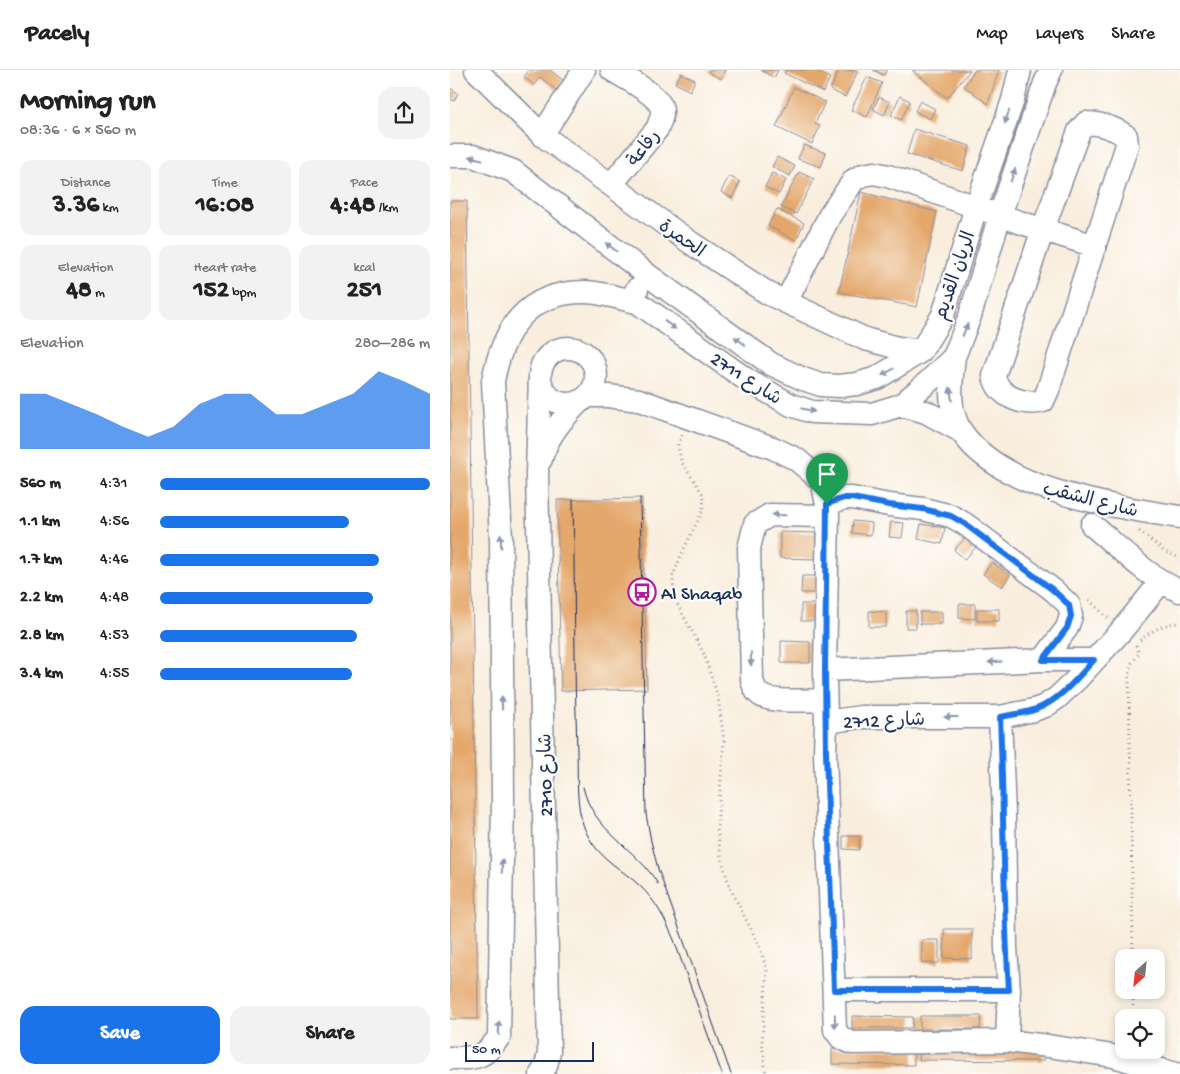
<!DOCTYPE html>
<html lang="en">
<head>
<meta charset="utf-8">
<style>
	:root { --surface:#fff; --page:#f2f2f2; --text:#222; --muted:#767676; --line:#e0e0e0; --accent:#1a73e8 }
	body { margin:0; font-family:"Gochi Hand","Playpen Sans Arabic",sans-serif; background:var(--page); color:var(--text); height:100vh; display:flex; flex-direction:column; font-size:19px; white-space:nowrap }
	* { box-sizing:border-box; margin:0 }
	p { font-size:16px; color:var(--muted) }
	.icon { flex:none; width:28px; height:28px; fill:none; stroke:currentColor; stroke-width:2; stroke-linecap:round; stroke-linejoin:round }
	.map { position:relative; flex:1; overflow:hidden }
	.panel { display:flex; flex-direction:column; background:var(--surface); width:450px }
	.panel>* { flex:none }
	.needle { width:32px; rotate:207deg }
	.tools { position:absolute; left:665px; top:879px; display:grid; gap:10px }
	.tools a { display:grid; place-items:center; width:50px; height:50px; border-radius:10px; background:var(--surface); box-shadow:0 2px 8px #0003; font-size:25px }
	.scale { position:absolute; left:15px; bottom:12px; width:129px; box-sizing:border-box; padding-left:5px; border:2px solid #1b2f5e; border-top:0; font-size:14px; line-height:18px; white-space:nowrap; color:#1b2f5e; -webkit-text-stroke:4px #fdfcf7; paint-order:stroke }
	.pin { position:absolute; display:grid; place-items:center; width:42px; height:42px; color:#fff; margin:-51px -21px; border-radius:50% 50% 50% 0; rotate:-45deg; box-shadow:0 0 5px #0007 }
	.pin .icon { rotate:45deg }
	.round { display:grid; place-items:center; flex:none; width:52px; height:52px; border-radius:15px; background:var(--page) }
	.summary { display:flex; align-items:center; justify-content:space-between; height:85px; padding:0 20px }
	h1 { font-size:28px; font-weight:700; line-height:38px }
	.stats { display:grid; grid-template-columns:repeat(3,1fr); gap:8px; height:85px; padding:5px 20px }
	.stats div { display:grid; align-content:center; border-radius:12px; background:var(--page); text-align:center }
	.stats b { font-size:25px; font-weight:700 }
	.stats small { font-size:14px; font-weight:400 }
	.stats p { font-size:14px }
	.chart { height:140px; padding:10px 20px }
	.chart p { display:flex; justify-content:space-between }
	.chart svg { width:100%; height:90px; margin-top:5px; fill:var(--accent); opacity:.7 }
	.primary-button { display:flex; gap:10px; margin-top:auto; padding:10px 20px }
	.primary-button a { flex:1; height:58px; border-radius:15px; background:var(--accent); color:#fff; font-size:20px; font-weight:700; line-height:58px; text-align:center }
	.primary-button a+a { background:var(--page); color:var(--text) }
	ul { padding:0 20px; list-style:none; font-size:16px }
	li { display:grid; grid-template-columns:80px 60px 1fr; align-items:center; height:38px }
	li i { height:12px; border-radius:6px; background:var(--accent) }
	header { display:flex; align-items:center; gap:30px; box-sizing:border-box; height:70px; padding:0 25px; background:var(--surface); border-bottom:1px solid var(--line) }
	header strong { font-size:24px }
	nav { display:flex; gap:28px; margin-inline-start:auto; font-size:18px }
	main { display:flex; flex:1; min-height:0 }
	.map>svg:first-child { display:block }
	.building { fill:#e4a76c }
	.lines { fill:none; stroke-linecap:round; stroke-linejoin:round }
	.minor-casing { stroke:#8a8e9e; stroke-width:25 }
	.path { stroke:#8a8e9e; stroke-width:3; stroke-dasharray:1 4; stroke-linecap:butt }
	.minor { stroke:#fff; stroke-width:22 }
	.tram { stroke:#1b2f5e; stroke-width:1 }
	.oneway { fill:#8d97ae }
	.route-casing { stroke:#fff; stroke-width:10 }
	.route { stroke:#1a73e8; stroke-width:6 }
	.labels { text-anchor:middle; stroke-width:4.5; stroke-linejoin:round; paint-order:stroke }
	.street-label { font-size:19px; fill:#1b2f5e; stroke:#fdfcf7 }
	.poi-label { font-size:19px; fill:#1b2f5e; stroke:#fdfcf7; text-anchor:start }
</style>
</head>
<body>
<header>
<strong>Pacely</strong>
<nav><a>Map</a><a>Layers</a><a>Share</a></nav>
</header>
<main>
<section class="panel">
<div class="summary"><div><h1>Morning run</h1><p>08:36 · 6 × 560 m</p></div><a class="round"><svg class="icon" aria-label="share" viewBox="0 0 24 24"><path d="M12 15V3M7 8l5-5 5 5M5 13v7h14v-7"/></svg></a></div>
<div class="stats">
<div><p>Distance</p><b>3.36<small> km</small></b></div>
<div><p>Time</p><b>16:08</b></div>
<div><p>Pace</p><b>4:48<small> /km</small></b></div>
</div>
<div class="stats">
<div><p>Elevation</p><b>48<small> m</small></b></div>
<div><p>Heart rate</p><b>152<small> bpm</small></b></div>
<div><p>kcal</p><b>251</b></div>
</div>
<div class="chart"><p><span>Elevation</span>280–286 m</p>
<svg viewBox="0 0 160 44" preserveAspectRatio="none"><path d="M0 44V17L10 17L20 22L30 27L40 33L50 38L60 33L70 22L80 17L90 17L100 27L110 27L120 22L130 17L140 6L150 11L160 17V44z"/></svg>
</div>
<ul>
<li><b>560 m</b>4:31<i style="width:100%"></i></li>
<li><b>1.1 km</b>4:56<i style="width:70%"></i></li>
<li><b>1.7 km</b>4:46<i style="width:81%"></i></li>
<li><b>2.2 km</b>4:48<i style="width:79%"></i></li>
<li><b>2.8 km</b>4:53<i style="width:73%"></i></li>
<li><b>3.4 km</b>4:55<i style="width:71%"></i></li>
</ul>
<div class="primary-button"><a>Save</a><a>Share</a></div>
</section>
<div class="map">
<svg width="730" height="1004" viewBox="0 0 730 1004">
	<rect width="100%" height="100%" fill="#fdfcf7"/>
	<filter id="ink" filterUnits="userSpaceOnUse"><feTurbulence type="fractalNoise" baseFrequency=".02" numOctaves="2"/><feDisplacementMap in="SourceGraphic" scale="10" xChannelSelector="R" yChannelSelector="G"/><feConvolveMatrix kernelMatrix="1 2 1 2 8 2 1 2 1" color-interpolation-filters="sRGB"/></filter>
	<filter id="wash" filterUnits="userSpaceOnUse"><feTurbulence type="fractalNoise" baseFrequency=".0096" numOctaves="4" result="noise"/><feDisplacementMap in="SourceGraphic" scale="20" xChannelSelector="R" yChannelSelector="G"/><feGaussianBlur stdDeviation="1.12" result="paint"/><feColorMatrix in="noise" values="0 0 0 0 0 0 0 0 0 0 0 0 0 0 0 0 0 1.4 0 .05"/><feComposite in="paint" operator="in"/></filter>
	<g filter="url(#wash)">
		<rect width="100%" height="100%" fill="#f9eede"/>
		<g id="blocks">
			<path class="building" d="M 79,0 L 100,0 L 114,11 L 106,20 L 90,7 L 84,15 L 74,7 Z
				M 259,0 L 275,0 L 271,9 L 258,2 Z
				M 311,0 L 328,0 L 324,8 Z
				M 336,0 L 365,0 L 380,8 L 373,22 L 334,3 Z
				M 389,0 L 408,1 L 395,27 L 380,20 Z
				M 423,0 L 437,0 L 434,5 Z
				M 462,0 L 520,0 L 497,28 Z
				M 525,0 L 549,0 L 538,34 L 514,16 Z
				M 231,3 L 245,10 L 240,21 L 225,13 Z
				M 417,7 L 432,13 L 417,47 L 401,40 Z
				M 344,17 L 375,32 L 365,54 L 370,56 L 362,74 L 326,57 Z
				M 0,18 L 8,23 L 4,31 L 0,29 Z
				M 450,26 L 460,31 L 451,50 L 441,45 Z
				M 429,27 L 440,32 L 434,45 L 423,39 Z
				M 470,31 L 485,39 L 480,49 L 465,41 Z
				M 464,59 L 520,76 L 513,101 L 457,84 Z
				M 354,75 L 376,83 L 371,97 L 348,89 Z
				M 327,87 L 345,96 L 340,106 L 322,97 Z
				M 349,102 L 364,109 L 346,144 L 331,137 Z
				M 322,103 L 336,110 L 329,124 L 315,117 Z
				M 279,106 L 290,112 L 282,128 L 271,122 Z
				M 411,122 L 487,142 L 467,237 L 389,222 Z
				M 0,131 L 17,131 L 28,949 L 0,949 Z
				M 327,139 L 354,153 L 346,170 L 318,156 Z
				M 192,428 L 197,619 L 111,621 L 107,430 Z
				M 403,451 L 422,453 L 421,465 L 402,463 Z
				M 441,452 L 454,453 L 452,468 L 439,467 Z
				M 471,454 L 495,458 L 492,474 L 468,469 Z
				M 330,462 L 366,463 L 366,489 L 330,488 Z
				M 517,466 L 527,476 L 515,489 L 504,480 Z
				M 542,492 L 560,505 L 552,517 L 533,504 Z
				M 352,506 L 368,506 L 368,523 L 351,523 Z
				M 351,534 L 369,534 L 369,551 L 351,551 Z
				M 509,534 L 525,534 L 525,549 L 509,548 Z
				M 527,539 L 549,539 L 549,551 L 527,551 Z
				M 419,541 L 436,542 L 436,557 L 419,557 Z
				M 456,541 L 466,541 L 466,558 L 456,558 Z
				M 470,542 L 492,542 L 492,554 L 470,554 Z
				M 331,571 L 360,572 L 360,593 L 331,593 Z
				M 393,766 L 410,766 L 409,780 L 393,779 Z
				M 494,859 L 522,859 L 522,889 L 494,888 Z
				M 472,870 L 489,870 L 489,893 L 472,893 Z
				M 402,946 L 463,947 L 462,958 L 402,958 Z
				M 470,946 L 531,946 L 530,959 L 470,959 Z
				M 470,977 L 593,978 L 593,991 L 469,990 Z
				M 382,978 L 464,979 L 464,995 L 382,994 Z"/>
		</g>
	</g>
	<g filter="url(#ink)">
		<use href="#blocks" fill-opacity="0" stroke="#8a8e9e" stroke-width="1"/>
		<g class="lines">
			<g class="minor-casing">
				<path id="minor" d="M 26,0 L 92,65 L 241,173 L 302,213 L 319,224 L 415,269 L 448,278 L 471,281
					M 636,53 C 649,53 665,58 676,66 L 677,75 L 598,320 L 593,331 C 574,336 548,327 544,306 L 593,159 L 629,61 Z
					M 92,65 L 134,0
					M 0,86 L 23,86 L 63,101 L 199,206 L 321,294 L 353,309 L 371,315 L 389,316 L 407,314 L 427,308 L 471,281 L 493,245 L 526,137 L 563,30 L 570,0
					M 161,115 L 207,59 C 210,52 214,43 211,36 C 204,22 175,8 162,0
					M 187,219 L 185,223 L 187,232 L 297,310 L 341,335 L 362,342 L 422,344 L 451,335 L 478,312 L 504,287 L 520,246 L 550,145 L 595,13 L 601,0
					M 336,232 L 380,145 L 404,110 L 413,105 L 424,103 L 438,106 L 569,152 L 645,176
					M90 306a28 28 0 1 1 56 0a28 28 0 1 1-56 0Z
					M 504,287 C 501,311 497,340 511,361 C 552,422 663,436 730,447
					M 90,305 L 87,404 L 99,982 L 96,996 L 91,1004
					M 139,326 L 158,326 L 189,330 L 323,378 L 346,389 L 372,411 L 377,434 L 378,446 L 375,600 L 376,652
					M 451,335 L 476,342 L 511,361
					M 91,389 C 97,366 113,348 129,332
					M 377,434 L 395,428 L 402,428 L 439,435 L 473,439 L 501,446 L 515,454 L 603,520 L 619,535 L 621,546 L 617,558 L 593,590
					M 642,455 C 670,478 697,507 730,521
					M 711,512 L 672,560 L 628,608 L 607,628 L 595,636 L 584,640 L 550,647 L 411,647 L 376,652 L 375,683 L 385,960 L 391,968 L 402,973 L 557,971 L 598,976 L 663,986 L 726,1004
					M 375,600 L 593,590 L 644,590
					M 375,630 C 361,630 324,633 312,626 C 306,623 304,617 302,610 L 299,478 L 305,454 L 320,445 L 378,446
					M 550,647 L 554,745 L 556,878 L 559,920 L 557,971
					M 384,920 L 559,920
					M 0,988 C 26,988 33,990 49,967 L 53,728 L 51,469 L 43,311 C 53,259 76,222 135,222 C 150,222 172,229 187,232"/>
			</g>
			<path class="path" d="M 232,365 L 228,375 L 231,391 L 254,426 L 253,440 L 231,485 L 223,506 L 224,528 L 254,584 L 268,627 L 274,671 L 267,758 L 271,787 L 280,818 L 309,875 L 317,900 L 312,973 L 316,1004
				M 689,461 L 715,482 L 730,488
				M 639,530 L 658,548
				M 690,570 C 702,561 714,553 730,553
				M 683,888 L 679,605 L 682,593 L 689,584 L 685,572
				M 683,920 L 683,948"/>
			<use href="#minor" class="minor"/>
			<path class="tram" d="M 190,428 L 196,744 L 201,771 L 208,799 L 281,1004
				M 123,429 C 125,513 124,598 127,682 C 128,709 125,740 137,764 C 149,789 172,799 190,816 C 206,831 216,851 224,870 L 272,1004
				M 133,717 C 143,762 186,777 208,814"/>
		</g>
		<defs><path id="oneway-solid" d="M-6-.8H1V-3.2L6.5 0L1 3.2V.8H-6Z" transform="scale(1.25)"/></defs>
		<g class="oneway">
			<use href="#oneway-solid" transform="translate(557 47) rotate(109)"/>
			<use href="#oneway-solid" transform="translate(26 88) rotate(-166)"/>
			<use href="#oneway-solid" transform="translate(563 105) rotate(-71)"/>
			<use href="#oneway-solid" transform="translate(161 177) rotate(-142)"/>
			<use href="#oneway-solid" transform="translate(220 255) rotate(36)"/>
			<use href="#oneway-solid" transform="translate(515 260) rotate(-68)"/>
			<use href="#oneway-solid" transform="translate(290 271) rotate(-144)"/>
			<use href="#oneway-solid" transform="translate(438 302) rotate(150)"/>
			<use href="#oneway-solid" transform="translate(501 324) rotate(-98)"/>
			<use href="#oneway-solid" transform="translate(358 340) rotate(14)"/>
			<use href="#oneway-solid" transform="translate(329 445) rotate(-179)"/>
			<use href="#oneway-solid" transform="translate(51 471) rotate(-91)"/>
			<use href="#oneway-solid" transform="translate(301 589) rotate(89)"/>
			<use href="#oneway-solid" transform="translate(545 592) rotate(177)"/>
			<use href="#oneway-solid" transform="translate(52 633) rotate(-91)"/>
			<use href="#oneway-solid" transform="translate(501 647) rotate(180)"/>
			<use href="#oneway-solid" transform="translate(52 796) rotate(-89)"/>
			<use href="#oneway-solid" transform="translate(385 951) rotate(89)"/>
			<use href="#oneway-solid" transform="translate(49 958) rotate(-88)"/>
		</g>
	</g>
	<g class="lines" filter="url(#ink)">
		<g class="route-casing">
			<path id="route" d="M 394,428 L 402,428 L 439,435 L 473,439 L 501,446 L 515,454 L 603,520 L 619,535 L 621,546 L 617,558 L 593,590 L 644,590 C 629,606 614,625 595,635 C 582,643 564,644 550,647 C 554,738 553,829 559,920 L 384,920 L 376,683 L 375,600 L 377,434 Z"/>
		</g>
		<use href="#route" class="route"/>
	</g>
	<defs>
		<g id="bus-ring" transform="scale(1.4375)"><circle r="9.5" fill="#fdfcf7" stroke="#b5179e" stroke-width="1.5"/><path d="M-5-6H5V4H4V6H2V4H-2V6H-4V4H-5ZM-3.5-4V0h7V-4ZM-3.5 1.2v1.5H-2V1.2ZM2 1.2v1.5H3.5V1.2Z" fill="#b5179e"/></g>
	</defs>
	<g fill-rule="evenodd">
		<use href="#bus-ring" x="192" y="522"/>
	</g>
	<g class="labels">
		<g class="street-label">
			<text transform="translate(192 77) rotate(-52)" y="7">رفاعة</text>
			<text transform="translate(233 167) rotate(35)" y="7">الحمرة</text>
			<text transform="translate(503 205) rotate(-71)" y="7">الريان القديم</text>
			<text transform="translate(297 307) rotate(33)" y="7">شارع 2711</text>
			<text transform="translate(641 428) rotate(14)" y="7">شارع الشقب</text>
			<text transform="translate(434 649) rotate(-2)" y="7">شارع 2712</text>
			<text transform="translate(94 705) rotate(-91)" y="7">شارع 2710</text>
		</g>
		<g class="poi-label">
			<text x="211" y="529">Al Shaqab</text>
		</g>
	</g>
</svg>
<div class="tools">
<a><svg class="needle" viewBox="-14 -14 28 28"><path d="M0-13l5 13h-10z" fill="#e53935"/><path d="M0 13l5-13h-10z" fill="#767676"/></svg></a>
<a><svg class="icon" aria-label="locate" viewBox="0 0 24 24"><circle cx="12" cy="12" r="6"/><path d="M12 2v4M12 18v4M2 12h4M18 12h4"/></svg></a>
</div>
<div class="scale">50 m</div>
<div class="pin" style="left:377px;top:434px;background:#1e9e55"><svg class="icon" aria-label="arrive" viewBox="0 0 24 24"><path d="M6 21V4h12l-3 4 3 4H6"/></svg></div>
</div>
</main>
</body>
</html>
